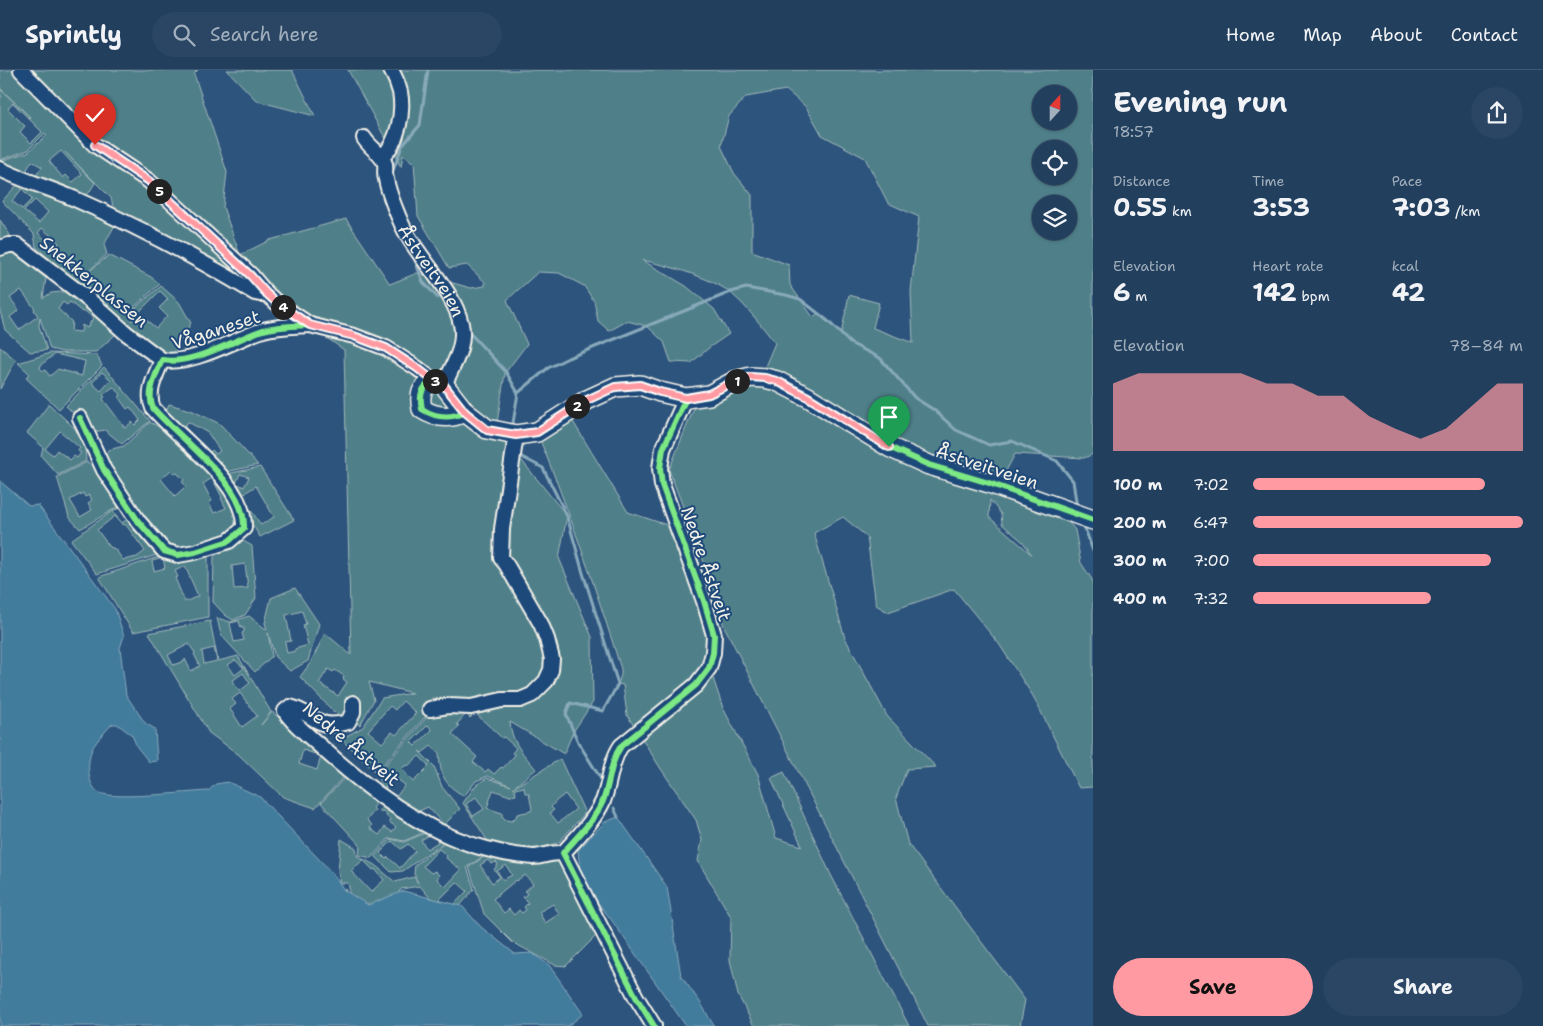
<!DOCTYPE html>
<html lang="en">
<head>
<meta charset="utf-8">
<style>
	:root { --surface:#223f5e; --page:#2a4664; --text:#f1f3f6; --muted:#a2afbc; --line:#3f5873; --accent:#ff9aa2 }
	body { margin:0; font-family:"Shantell Sans",sans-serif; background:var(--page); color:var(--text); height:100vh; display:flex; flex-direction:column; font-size:19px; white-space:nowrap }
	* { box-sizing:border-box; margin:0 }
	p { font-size:16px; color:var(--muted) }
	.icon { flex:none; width:28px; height:28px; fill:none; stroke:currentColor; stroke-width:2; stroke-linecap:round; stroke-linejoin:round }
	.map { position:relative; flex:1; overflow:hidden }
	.sheet { display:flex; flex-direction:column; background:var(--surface); width:450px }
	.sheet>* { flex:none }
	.needle { width:32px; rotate:21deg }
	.buttons { position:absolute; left:1032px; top:15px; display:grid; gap:10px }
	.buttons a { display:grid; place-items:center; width:45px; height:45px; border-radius:50%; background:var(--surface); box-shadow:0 1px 4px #0004,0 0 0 1px var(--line); font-size:25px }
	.pin { position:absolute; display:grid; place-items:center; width:42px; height:42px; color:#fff; margin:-51px -21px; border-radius:50% 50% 50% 0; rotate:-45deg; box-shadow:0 0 5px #0007 }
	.pin .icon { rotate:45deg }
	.km { position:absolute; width:25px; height:25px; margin:-12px; border-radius:50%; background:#222; color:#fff; font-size:14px; line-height:25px; text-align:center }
	.round { display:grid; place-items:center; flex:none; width:52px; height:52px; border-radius:26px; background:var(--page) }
	.head { display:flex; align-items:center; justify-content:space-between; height:85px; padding:0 20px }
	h1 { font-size:28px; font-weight:700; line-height:38px }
	.figures { display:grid; grid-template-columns:repeat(3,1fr); gap:8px; height:85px; padding:5px 20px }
	.figures div { display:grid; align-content:center }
	.figures b { font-size:25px; font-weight:700 }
	.figures small { font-size:14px; font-weight:400 }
	.figures p { font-size:14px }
	.chart { height:140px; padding:10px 20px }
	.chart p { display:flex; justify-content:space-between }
	.chart svg { width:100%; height:90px; margin-top:5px; fill:var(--accent); opacity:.7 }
	.primary-button { display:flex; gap:10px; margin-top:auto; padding:10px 20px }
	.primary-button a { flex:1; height:58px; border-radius:30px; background:var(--accent); color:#111; font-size:20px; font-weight:700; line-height:58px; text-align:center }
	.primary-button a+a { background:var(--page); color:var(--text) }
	ul { padding:0 20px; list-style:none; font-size:16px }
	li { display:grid; grid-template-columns:80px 60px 1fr; align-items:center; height:38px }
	li i { height:12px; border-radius:6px; background:var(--accent) }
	header { display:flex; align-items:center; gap:30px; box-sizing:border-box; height:70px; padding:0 25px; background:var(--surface); border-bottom:1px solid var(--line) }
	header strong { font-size:24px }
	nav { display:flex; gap:28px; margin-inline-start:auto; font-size:18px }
	.search { width:350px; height:45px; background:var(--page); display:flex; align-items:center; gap:12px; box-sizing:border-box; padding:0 18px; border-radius:28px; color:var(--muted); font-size:19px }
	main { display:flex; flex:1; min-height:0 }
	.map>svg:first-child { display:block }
	.green { fill:#50808a; stroke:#a2b8b9; fill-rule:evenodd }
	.water { fill:#427b9d; stroke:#89aabb }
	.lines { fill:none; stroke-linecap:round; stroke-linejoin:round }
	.stream { stroke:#89aabb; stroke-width:3 }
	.street-casing { stroke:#f4f1e8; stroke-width:18 }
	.secondary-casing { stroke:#f4f1e8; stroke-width:22 }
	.street { stroke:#1f4a7a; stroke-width:14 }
	.secondary { stroke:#1f4a7a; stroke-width:19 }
	.cycleway-casing { stroke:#1f4a7a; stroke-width:9 }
	.cycleway { stroke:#7ce984; stroke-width:6 }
	.route-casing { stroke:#fff; stroke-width:10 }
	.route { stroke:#ff9aa2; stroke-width:6 }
	.labels { text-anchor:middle; stroke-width:4; stroke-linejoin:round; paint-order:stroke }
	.street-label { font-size:18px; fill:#f4f1e8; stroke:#1f4a7a }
</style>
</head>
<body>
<header>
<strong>Sprintly</strong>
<div class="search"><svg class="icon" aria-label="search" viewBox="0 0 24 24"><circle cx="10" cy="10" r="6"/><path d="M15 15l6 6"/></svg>Search here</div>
<nav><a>Home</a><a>Map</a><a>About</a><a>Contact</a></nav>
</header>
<main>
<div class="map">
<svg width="1093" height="956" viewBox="0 0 1093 956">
	<rect width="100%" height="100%" fill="#2d547d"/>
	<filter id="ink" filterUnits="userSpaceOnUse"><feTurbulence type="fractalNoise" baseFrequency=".02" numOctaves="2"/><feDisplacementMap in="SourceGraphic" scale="10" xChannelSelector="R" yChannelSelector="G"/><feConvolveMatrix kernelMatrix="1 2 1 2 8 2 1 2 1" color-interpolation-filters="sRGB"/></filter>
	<g filter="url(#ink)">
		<path class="green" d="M 0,0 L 198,0 L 194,4 L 227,102 L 223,137 L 240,185 L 270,170 L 346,149 L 390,214 L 417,203 L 471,218 L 485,216 L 485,212 L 467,195 L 449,198 L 418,146 L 414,93 L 403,85 L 401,97 L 348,0 L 1093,0 L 1093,384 L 1084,388 L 1015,384 L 998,416 L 1059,440 L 1075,460 L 1081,493 L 1093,511 L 1093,717 L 1079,718 L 1033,626 L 999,574 L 954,519 L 888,542 L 876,535 L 867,467 L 843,447 L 814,463 L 845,568 L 887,646 L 936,697 L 907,699 L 896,728 L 908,774 L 1025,930 L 1020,956 L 928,956 L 724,556 L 709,505 L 669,400 L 696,333 L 757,315 L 775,273 C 761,255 748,238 732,224 C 714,208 665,195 642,190 L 686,216 L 714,239 L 729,264 L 710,277 L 691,293 L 671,292 L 664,272 L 647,256 L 627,251 L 609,261 L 598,251 L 594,231 L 584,216 L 559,203 L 538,202 L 507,230 L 527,274 L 505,303 L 496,359 L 567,446 L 559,488 L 592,567 L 593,632 L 573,662 L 564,684 L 510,652 C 511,672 524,685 536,699 L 513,718 L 560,689 L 585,743 L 559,772 L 534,782 L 501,778 L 487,770 L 463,733 L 476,715 L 487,708 L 511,716 L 488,706 L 476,711 L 464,726 C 445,715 440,706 439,683 L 431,676 L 422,683 L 419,681 L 434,696 L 442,717 L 460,739 L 444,755 L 428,737 L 415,743 L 383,721 L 378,703 L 427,647 L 424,648 L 376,703 L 341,669 L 363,657 L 382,628 L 412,623 L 369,612 L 374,630 L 360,655 L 334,642 L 300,607 L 311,592 L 325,563 L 351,585 L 344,280 L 307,254 L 114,140 L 111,128 L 65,82 L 95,113 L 85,129 L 0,95 L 0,91 L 28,82 L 47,65 L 45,63 L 28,80 L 0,90 L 0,29 L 2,26 L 0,25 L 0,19 L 32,49 L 0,18 ZM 786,20 L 806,37 L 822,65 L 865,88 L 888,133 L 919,147 L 911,221 L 913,273 L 873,258 L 879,233 L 849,225 L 841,264 L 818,244 L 813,247 L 790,215 L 789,195 L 752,181 L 752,125 L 734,103 L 721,76 L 729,46 L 746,27 ZM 1041,24 L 1069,24 L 1069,51 L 1041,51 ZM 13,33 L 42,62 L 31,73 L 20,62 L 25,56 L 8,39 ZM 1041,79 L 1069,79 L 1069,106 L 1041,106 ZM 61,81 L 82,104 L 73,112 L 66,105 L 63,108 L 49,91 ZM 32,91 L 42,97 L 35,107 L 26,101 ZM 1041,134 L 1069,134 L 1069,161 L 1041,161 ZM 990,430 L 1001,444 L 1002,454 L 1023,472 L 1031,484 L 989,447 ZM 328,599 L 333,602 L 335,600 L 344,606 L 343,609 L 347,612 L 338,626 L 319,613 ZM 432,628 L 433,628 L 475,639 L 452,639 L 434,646 ZM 403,631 L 416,643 L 396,665 L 392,662 L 382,673 L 368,661 L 390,636 L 395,640 ZM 475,643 L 502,668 L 504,667 L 516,678 L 512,683 L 515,685 L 503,698 L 501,697 L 494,704 L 488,699 L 485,702 L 473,692 L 477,687 L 452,664 L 459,656 L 457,654 L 466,644 L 470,648 ZM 428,655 L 432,660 L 415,676 L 411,672 ZM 419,686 L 429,696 L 413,712 L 402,699 L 406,695 L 408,696 ZM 394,707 L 405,715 L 396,727 L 385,718 ZM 524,717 L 525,723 L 529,724 L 532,739 L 531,741 L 517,744 L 516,747 L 512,751 L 506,750 L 502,746 L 502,743 L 487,738 L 493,720 L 510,726 L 516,725 L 515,719 ZM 565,724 L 576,739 L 558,753 L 550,743 L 554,740 L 551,737 L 556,731 ZM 476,727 L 484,739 L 473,746 L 466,734 Z
			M 227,0 L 292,0 L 315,46 L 257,31 Z
			M 19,113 L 116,153 L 104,175 L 107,184 L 88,202 L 109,185 L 151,207 L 160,214 L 135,236 L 134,246 L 131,251 L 135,247 L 136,237 L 161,216 L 179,232 L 191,253 L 173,284 L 163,284 L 128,254 L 127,256 L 36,177 L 34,164 L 2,131 ZM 22,119 L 32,129 L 22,139 L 12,131 ZM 35,130 L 48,142 L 39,153 L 24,141 ZM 42,158 L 59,173 L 55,178 L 38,163 ZM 160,221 L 168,229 L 159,238 L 167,246 L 156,258 L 138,243 Z
			M 0,150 L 10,165 L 5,173 L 0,174 Z
			M 11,181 L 46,208 L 43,228 L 51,223 L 72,221 L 118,262 L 96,282 L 63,282 L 50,279 L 40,248 L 39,256 L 47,280 L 30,282 L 5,260 L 0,241 L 0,183 ZM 21,220 L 35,239 L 34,240 L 38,246 L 19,260 L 10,247 L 19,240 L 10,228 ZM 63,232 L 67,235 L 70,232 L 82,242 L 85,241 L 93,248 L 87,258 L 82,255 L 81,262 L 71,261 L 72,252 L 58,239 Z
			M 0,277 L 16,290 L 0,319 Z
			M 50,283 L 97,285 L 102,296 L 59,339 L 26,308 L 29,303 L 18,293 ZM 55,284 L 85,291 L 82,306 L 58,299 L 50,306 L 45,300 L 43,301 L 40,298 L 41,295 Z
			M 104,297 L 150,351 L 122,374 L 105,360 L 93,362 L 66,336 ZM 102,302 L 111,310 L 101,321 L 92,313 ZM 113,317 L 121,324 L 119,328 L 127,339 L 130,337 L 140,350 L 135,355 L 132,352 L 125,358 L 103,329 L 105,327 L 103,325 Z
			M 49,334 L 84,367 L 86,391 L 58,405 L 41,386 L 43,377 L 27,363 ZM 60,361 L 80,378 L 78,381 L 81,383 L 77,388 L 74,386 L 70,390 L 57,380 L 53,385 L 45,379 Z
			M 169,334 L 193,341 L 220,354 L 258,395 L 221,403 L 164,346 ZM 188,352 L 208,363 L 220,381 L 216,384 L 212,380 L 210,382 L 184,356 Z
			M 566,340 L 628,442 L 679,459 L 714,565 L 710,599 L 723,638 L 758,704 L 776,768 L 802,776 L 771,708 L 784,702 L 830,803 L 909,956 L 754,956 L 738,925 L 730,890 L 731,847 L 698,791 L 702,770 L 696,750 L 661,699 L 627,645 L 623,615 L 618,614 L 621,605 L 621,599 C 595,516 567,434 533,353 Z
			M 150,352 C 187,372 223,410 242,448 L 238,459 L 204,478 L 172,480 L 120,420 L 105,387 L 108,380 L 124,376 ZM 171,400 L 175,404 L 177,403 L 184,410 L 182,412 L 186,416 L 175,426 L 161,409 ZM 212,408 L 222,427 L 221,428 L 226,438 L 214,443 L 209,433 L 212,431 L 203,414 Z
			M 87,392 L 102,401 L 163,483 L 97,504 L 71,470 L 121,435 L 80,459 L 69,447 L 57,407 ZM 83,423 L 85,427 L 89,425 L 92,430 L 88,433 L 92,440 L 80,447 L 70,430 ZM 123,435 L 131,446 L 122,453 L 113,442 ZM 115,446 L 122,454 L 126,455 L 145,481 L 137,487 L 123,490 L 115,479 L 110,477 L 97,460 Z
			M 260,397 L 294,450 L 260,467 L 222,405 ZM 240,404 L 249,407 L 244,417 L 236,413 ZM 256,416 L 274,447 L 261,455 L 244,430 L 245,429 L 243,424 Z
			M 240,469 L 252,476 L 256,528 L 245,545 L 233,550 L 225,545 L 213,532 L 214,487 L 219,478 ZM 245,494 L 248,518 L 234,519 L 232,496 Z
			M 208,484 L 208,547 L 133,562 L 99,507 L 164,485 ZM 163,488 L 165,498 L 154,501 L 152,491 ZM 185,496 L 198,526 L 185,532 L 175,508 L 178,507 L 175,501 Z
			M 295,518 L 319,554 L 308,591 L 290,601 L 275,587 L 268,563 L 272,586 L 255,602 L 221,565 L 217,548 L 231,552 L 249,546 L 267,560 L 265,553 L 271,528 ZM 302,541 L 306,554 L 303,555 L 308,575 L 295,579 L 295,581 L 287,583 L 285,572 L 291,571 L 286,545 ZM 239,551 L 241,558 L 244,558 L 244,562 L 242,563 L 244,570 L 234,572 L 230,553 Z
			M 210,551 L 218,591 L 238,586 L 271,642 L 261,655 L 272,642 L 349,701 L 315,738 L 283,727 L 238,684 L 209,663 L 149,563 ZM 189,574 L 195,583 L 194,584 L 200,596 L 191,601 L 185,589 L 185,591 L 173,595 L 168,585 ZM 214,578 L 217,591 L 204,594 L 202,581 ZM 235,590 L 244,598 L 235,605 L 228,595 ZM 243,603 L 250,613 L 240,621 L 232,611 ZM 240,623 L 257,646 L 242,657 L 230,639 L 236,634 L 232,629 ZM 303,680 L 321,686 L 317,700 L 299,694 Z
			M 350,702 L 429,760 L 404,771 L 389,768 L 371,788 L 359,785 L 360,775 L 321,733 ZM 379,730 L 384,734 L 379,741 L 381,742 L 383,741 L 387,744 L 386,746 L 391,750 L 389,752 L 396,757 L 392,762 L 385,757 L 379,765 L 370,758 L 372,755 L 367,750 L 375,740 L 373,738 Z
			M 430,761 L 448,769 L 403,801 L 391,802 L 375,786 L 390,769 L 404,772 ZM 433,763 L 438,772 L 427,779 L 421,770 ZM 392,771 L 401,779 L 408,774 L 415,781 L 400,798 L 388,787 L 386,789 L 380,783 Z
			M 341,769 L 356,778 L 357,786 L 375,795 L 395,812 L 414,807 L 418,813 L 414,804 L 415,795 L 450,769 L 487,784 L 467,797 L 474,819 L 454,843 L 431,829 L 420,816 L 401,819 L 385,843 L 374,835 L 367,834 L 366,837 L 341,823 L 345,819 L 348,823 L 350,822 L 348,813 L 340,813 L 338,801 ZM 439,779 L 447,786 L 446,788 L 461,800 L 445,817 L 437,809 L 439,805 L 435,801 L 431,803 L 423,796 ZM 363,790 L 373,800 L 375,799 L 384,810 L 371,822 L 351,801 ZM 457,812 L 467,821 L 450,839 L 440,829 Z
			M 488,784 L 557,789 L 597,865 L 566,896 L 555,895 L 512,872 L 484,844 L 469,797 ZM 488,790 L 491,794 L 496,792 L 498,795 L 494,799 L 500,807 L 492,813 L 480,795 ZM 506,795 L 512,805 L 503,810 L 497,801 ZM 525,805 L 533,814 L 525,821 L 527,824 L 523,827 L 528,833 L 524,837 L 526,840 L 522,843 L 519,840 L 514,845 L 509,839 L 504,843 L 493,829 L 516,810 L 517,811 ZM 553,834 L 559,844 L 545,853 L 539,842 Z"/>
		<path class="water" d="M 0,411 L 29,436 L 38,435 L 115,539 L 124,566 L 120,578 L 126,625 L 145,653 L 155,659 L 157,691 L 149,692 L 137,677 L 132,665 L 117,654 L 112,654 C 106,661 93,674 91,682 C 87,694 87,717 100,723 C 114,730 188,722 208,721 L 216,714 L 228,712 L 260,727 L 334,805 L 344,820 L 368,835 L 403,821 L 462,836 L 481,857 L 515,884 L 532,883 L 549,895 L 583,944 L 568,956 L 0,956 Z
			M 618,747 L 667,817 L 681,906 L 700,932 L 714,956 L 686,956 L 610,848 L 598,833 L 580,800 L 578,780 L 605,752 Z"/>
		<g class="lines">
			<path class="stream" d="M 391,106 L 402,76 L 420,55 L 428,0
				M 413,185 L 423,212 L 438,228
				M 466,259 L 506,302 L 518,323
				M 512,359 L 518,323 L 548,298 L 568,288 L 731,222 L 746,218 L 786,225 L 800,229 L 828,251 L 850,273 L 880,288 L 915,328 L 934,340 L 956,360 L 989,375 L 1012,371 L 1057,391 L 1073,411 L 1077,438
				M 518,385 L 543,398 L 567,446 L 583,503 L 618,614 L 603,641 L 570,633 L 566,644 L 578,672 L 601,709
				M 1083,453 L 1093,481
				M 614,738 L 618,747"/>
			<g class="street-casing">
				<g id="street">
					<path d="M 21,0 L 95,75 L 149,111 L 251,205 L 266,223 L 277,233 L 310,255 L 354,266 L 386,278 L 417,298 L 434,311"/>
					<path id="s1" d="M 364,68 C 369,77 383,85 385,94 C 386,99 384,104 386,109 C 388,122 401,155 408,166 C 424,194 454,222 461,254 C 466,276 453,295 444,315"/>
					<path d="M 382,87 C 398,73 404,42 400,22 C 398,14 395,7 391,0"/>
					<path d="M 0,99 C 24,111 50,118 75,129 C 137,156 197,188 255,223 L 260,224 L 266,223"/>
					<path d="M 0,178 L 9,175 L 17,175 L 88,229 L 126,263 L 162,290"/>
					<path d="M 80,348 L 104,400 L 138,451 L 164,481 L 178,485 L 195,482 L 229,471 L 244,458 C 246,413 179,369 153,338 C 146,322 156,305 162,290 C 194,295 233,270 263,260 C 278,256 294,256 310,255"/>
					<path d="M 353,633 L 353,642 L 348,652 C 316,661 316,644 290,637 L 285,641 C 293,654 308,665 320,676 C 366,718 425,764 487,779 C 502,783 518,786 533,787 C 543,787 551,782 563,783"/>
					<path d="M 430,639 L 448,636 L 471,637 L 502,630 L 520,630 L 532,625 L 546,611 L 551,600 L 552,589 L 547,569 L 541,554 L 506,494 L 501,488 L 502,459 L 516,365"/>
					<path d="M 654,956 L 636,927 L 563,783 C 577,767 594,751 603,731 C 610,713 610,692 621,676 L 696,615 L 709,598 L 713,583 L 714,565 L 704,531 L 662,415 L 660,398 L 663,379 L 686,328"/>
				</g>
			</g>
			<g class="secondary-casing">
				<path id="secondary" d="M 465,342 C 450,349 436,348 422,339 C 419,325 421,317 434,311 L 444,315 L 465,342 L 487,359 L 516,365 L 537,362 L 587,330 L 615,317 L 640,315 L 660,322 L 686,328 L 709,325 L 735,311 L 751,307 L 765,308 L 777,311 L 808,327 L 889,377 L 929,395 L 989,413 L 1093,450"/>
			</g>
			<use href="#street" class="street"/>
			<use href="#secondary" class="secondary"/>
			<g class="cycleway-casing">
				<path id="cycleway" d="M 465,342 C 450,349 436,348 422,339 C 419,325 421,317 434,311 L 444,315 L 465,342 L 487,359 L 516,365 L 537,362 L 587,330 L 615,317 L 640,315 L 660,322 L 686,328 L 709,325 L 735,311 L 751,307 L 765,308 L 777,311 L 808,327 L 889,377 L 929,395 L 989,413 L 1093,450
					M 80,348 L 104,400 L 138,451 L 164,481 L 178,485 L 195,482 L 229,471 L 244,458 C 246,413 179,369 153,338 C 146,322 156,305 162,290 C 194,295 233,270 263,260 C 278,256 294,256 310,255
					M 654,956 L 636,927 L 563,783 C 577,767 594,751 603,731 C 610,713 610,692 621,676 L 696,615 L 709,598 L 713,583 L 714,565 L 704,531 L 662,415 L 660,398 L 663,379 L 686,328"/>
			</g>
			<use href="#cycleway" class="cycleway"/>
		</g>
	</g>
	<g class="lines" filter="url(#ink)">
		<g class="route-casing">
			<path id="route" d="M 95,75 L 149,111 L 251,206 L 266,223 L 277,233 L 310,255 L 354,266 L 386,278 L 417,298 L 434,311 L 444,315 L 465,342 L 487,360 L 516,365 L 537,362 L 587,330 L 615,317 L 640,315 L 660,322 L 686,328 L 709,324 L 735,311 L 751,307 L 765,308 L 777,311 L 808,327 L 889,377"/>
		</g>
		<use href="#route" class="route"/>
	</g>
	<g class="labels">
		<g class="street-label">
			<text dy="6" stroke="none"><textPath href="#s1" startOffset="152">Åstveitveien</textPath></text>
			<text transform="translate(94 212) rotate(39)" y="6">Snekkerplassen</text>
			<text transform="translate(216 260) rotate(-18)" y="6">Våganeset</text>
			<text transform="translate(987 397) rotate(18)" y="6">Åstveitveien</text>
			<text transform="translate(706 494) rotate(71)" y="6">Nedre Åstveit</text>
			<text transform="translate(351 674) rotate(40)" y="6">Nedre Åstveit</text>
		</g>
	</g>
</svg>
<div class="buttons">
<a><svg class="needle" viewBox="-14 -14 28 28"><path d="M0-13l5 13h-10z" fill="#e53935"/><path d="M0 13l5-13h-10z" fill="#a2afbc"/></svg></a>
<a><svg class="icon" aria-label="locate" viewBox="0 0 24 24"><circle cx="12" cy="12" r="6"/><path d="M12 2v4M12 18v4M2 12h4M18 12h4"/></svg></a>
<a><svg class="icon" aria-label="layers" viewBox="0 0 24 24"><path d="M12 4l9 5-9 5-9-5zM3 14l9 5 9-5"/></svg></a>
</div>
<div class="pin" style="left:889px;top:377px;background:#1e9e55"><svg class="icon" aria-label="arrive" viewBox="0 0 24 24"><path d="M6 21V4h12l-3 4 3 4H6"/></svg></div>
<div class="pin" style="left:95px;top:75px;background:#d93025"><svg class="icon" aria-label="check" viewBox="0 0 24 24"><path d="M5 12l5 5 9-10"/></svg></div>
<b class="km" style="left:737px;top:311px">1</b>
<b class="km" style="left:577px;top:336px">2</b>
<b class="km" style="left:435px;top:311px">3</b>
<b class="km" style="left:283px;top:237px">4</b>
<b class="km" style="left:159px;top:121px">5</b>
</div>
<section class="sheet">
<div class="head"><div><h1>Evening run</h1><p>18:57</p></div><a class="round"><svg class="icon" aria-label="share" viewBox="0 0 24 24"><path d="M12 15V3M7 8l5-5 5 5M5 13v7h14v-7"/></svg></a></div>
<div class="figures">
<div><p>Distance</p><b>0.55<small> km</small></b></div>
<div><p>Time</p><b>3:53</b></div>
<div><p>Pace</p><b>7:03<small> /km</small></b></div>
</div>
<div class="figures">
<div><p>Elevation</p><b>6<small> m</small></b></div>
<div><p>Heart rate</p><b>142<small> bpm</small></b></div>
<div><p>kcal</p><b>42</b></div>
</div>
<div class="chart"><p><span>Elevation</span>78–84 m</p>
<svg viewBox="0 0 160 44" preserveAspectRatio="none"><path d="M0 44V11L10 6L20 6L30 6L40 6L50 6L60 11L70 11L80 17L90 17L100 27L110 33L120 38L130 33L140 22L150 11L160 11V44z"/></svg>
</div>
<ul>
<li><b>100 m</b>7:02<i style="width:86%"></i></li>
<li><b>200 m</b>6:47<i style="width:100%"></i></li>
<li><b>300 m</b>7:00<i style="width:88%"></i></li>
<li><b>400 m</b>7:32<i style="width:66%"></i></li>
</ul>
<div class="primary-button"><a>Save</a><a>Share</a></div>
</section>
</main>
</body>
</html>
